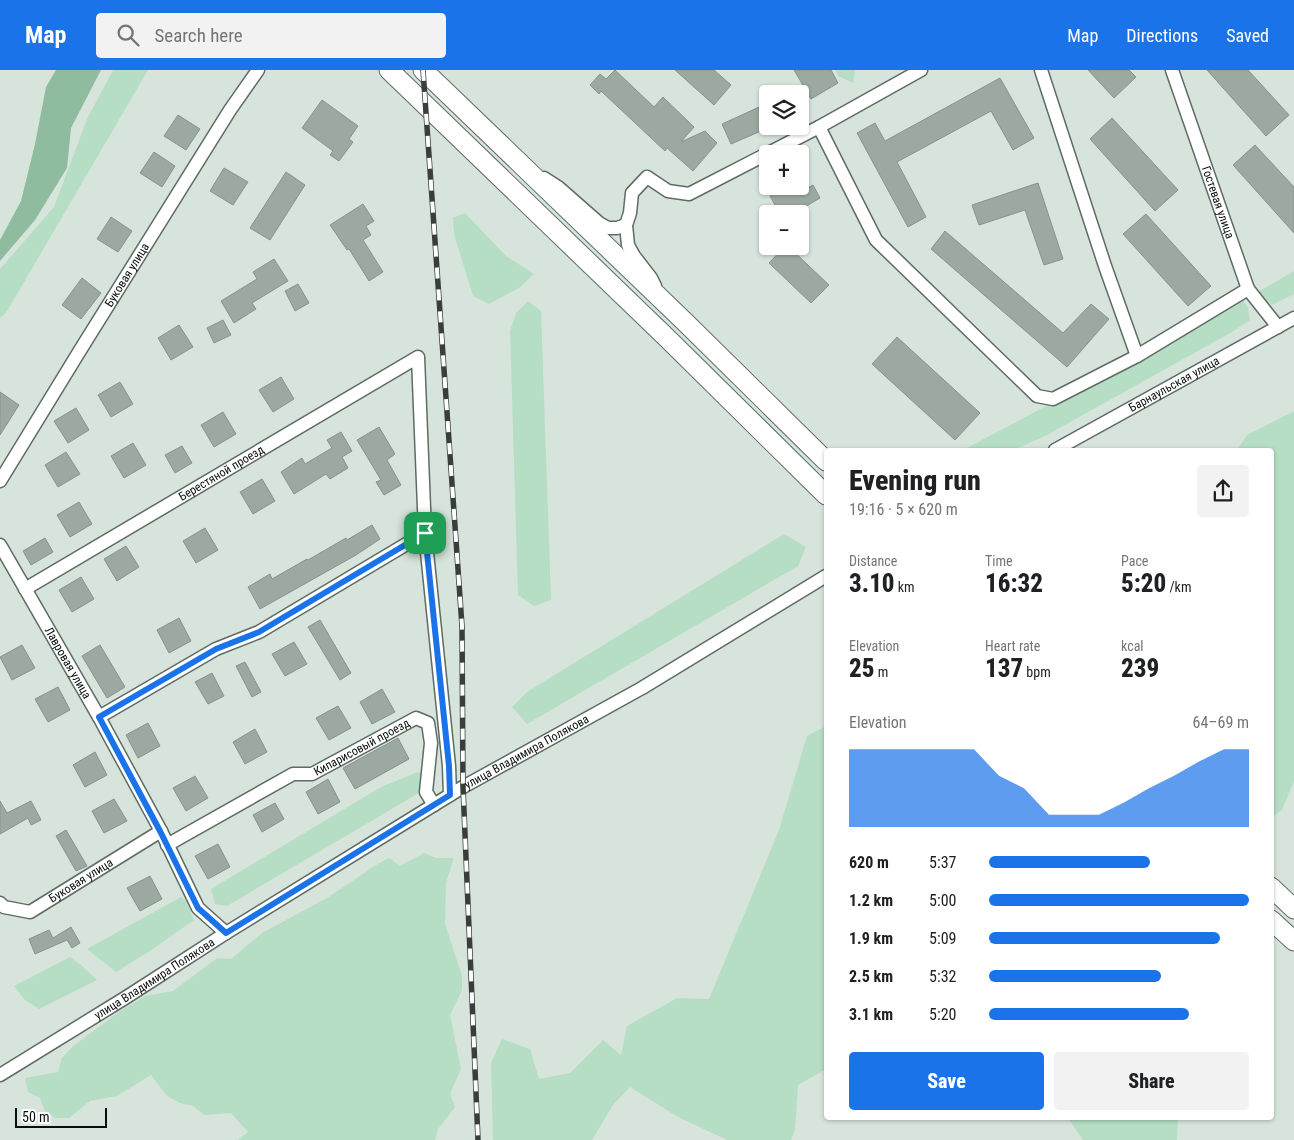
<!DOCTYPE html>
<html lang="en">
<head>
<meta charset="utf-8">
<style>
	:root { --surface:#fff; --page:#f2f2f2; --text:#202124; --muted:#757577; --accent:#1a73e8 }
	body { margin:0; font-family:"Roboto Condensed",sans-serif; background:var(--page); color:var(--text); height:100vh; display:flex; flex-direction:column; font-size:19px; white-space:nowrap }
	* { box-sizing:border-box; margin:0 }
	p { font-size:16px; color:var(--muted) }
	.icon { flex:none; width:28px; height:28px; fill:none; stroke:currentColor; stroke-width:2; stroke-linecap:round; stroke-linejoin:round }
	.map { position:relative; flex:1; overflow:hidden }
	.sheet { position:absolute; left:824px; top:378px; width:450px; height:672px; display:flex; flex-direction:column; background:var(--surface); border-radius:5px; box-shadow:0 1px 4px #0004 }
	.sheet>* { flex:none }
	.controls { position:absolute; left:759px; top:15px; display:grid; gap:10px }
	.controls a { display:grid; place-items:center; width:50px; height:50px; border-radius:5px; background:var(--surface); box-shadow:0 1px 4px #0004; font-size:25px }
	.scale { position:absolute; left:15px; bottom:12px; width:92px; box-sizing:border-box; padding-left:5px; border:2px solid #090d0b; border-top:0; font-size:14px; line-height:18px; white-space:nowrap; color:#090d0b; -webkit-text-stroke:4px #fff; paint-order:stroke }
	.pin { position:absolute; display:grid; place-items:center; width:42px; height:42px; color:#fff; margin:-21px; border-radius:10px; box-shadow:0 2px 8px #0006 }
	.round { display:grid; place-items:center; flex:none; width:52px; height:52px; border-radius:5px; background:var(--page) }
	.headline { display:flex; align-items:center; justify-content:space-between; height:85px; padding:0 25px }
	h1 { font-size:28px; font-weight:800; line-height:38px }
	.figures { display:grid; grid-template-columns:repeat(3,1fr); gap:8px; height:85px; padding:5px 25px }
	.figures div { display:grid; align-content:center }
	.figures b { font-size:25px; font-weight:800 }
	.figures small { font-size:14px; font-weight:400 }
	.figures p { font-size:14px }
	.chart { height:140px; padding:10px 25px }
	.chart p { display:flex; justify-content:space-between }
	.chart svg { width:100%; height:90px; margin-top:5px; fill:var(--accent); opacity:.7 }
	.action { display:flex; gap:10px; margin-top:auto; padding:10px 25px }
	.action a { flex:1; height:58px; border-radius:5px; background:var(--accent); color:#fff; font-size:20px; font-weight:800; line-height:58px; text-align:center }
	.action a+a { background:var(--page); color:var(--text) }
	ul { padding:0 25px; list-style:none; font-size:16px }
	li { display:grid; grid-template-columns:80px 60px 1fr; align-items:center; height:38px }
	li i { height:12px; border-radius:6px; background:var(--accent) }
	header { display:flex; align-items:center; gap:30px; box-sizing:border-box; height:70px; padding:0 25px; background:var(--accent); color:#fff }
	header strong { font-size:24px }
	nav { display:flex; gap:28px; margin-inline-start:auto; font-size:18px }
	.search { width:350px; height:45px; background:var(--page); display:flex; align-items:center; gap:12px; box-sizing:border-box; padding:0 18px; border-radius:5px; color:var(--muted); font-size:19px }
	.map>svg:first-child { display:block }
	.green { fill:#b6dec4 }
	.water { fill:#8fbc9f }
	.building { fill:#9ca9a1; stroke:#87938b }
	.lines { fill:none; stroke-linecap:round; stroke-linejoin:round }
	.minor-casing { stroke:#5f6b63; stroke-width:15 }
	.highway-casing { stroke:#5f6b63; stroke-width:21 }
	.minor { stroke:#fff; stroke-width:12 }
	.highway { stroke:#fff; stroke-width:19 }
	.rail-casing { stroke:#383e3a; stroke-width:5.5 }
	.rail { stroke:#fff; stroke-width:4; stroke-dasharray:11; stroke-linecap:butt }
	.route-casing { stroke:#fff; stroke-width:10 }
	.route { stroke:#1a73e8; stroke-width:6 }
	.labels { text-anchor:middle; stroke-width:4; stroke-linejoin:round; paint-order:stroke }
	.street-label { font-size:12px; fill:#090d0b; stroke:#fff }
</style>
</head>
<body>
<header>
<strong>Map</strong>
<div class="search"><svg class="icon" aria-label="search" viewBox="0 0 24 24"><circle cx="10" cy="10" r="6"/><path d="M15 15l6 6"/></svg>Search here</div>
<nav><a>Map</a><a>Directions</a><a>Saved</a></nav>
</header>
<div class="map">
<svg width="1294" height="1070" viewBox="0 0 1294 1070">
	<rect width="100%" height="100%" fill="#d7e4db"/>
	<path class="green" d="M 113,0 L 148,0 L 6,243 L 0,248 L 0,199 L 54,137 L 87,49 Z
		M 835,0 L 854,0 L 855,2 L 853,13 L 838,6 Z
		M 465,143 L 506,186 L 534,204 L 519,218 L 489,234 L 473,226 L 454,164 L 453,148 Z
		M 1294,201 L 1294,224 L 1272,235 L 1258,222 Z
		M 1241,227 L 1248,238 L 1250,250 L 1232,262 L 1045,366 L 1013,380 L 963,380 L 1084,316 Z
		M 528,231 L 541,241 L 551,530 L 534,536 L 518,525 L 510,261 L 516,243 Z
		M 1294,341 L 1294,711 L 1282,740 L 1271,748 L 1271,380 L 1237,380 L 1247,365 Z
		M 784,464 L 806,477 L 798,496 L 527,654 L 512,637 L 527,622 Z
		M 826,656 L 826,1001 L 823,1001 L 798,1015 L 795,1060 L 791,1070 L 727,1070 L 678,1047 L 630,1017 L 613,1035 L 592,1070 L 493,1070 L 491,993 L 502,969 L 530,979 L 539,1009 L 570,1003 L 603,970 L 621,985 L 627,956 L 677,928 L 709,929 L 779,760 L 807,666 Z
		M 418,702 L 427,707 L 424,720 L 227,836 L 215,834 L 211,819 L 381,717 Z
		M 424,783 L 436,788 L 454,788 L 446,813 L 445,854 L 462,906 L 462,920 L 450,945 L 461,999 L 450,1024 L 455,1037 L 438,1059 L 435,1070 L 238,1070 L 248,1062 L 231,1043 L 204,1045 L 193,1036 L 180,1033 L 167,1026 L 151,1005 L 117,1026 L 90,1031 L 69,1048 L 55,1048 L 45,1041 L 40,1028 L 28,1022 L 25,1008 L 58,1002 L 62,988 L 72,977 L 120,941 L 145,926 L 173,921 L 217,888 L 231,889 L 262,863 L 327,828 L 376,795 L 389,788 L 400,796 Z
		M 181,827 L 186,831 L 194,850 L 150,881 L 116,902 L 87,879 Z
		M 70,887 L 81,895 L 97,910 L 39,939 L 25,930 L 14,916 Z
		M 1068,1048 L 1178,1048 L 1177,1070 L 1083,1070 Z"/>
	<path class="water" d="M 56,0 L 101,0 L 71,58 L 67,98 L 35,150 L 0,191 L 0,170 L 21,131 L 35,74 L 46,17 Z"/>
	<path class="building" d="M 615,0 L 654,37 L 663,27 L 694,57 L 681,72 L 705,61 L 717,73 L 693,101 L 667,78 L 665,81 L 601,21 L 599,24 L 590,15 L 600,4 L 606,9 Z
		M 675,0 L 714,0 L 731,15 L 714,35 Z
		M 794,0 L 831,0 L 838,13 L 811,29 Z
		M 1088,0 L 1129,0 L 1136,7 L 1114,28 Z
		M 1207,0 L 1248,0 L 1289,45 L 1266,66 Z
		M 1000,8 L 1034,68 L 1013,80 L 991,41 L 897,92 L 926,147 L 908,157 L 857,63 L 875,53 L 885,71 Z
		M 322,30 L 358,56 L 349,69 L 353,72 L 339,91 L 330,85 L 333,81 L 302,58 Z
		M 768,33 L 768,58 L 731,74 L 722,54 Z
		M 178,45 L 200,59 L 186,80 L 164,66 Z
		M 1112,48 L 1178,120 L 1155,141 L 1090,69 Z
		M 1255,75 L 1294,117 L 1294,163 L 1233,95 Z
		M 154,82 L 175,96 L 162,117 L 140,103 Z
		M 224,98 L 248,112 L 233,135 L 210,121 Z
		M 286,102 L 305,115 L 270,170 L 250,158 Z
		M 1038,113 L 1063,189 L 1044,195 L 1025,140 L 979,155 L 972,135 Z
		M 813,115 L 820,128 L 793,144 L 780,144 L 770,126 L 786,116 L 792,116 L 797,124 Z
		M 363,134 L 374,151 L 366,156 L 371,165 L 363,170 L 383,202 L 369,211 L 349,179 L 347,180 L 330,155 Z
		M 1146,144 L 1211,216 L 1188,236 L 1123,164 Z
		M 111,147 L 132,161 L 118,182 L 97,169 Z
		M 945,161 L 1063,263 L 1091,234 L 1109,249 L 1067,297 L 931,179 Z
		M 785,176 L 788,176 L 829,215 L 811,233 L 769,193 Z
		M 274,189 L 288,211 L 252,233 L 256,239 L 234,253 L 221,231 L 257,209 L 253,202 Z
		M 82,208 L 101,223 L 81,249 L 62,235 Z
		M 298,214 L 309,233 L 295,241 L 285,221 Z
		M 223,250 L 231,265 L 214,273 L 207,258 Z
		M 179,255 L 193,277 L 171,290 L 158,268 Z
		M 897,267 L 980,343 L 955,370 L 872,294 Z
		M 281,307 L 294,329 L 273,342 L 259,320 Z
		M 120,312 L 133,334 L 111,347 L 98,325 Z
		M 0,322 L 19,335 L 0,365 Z
		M 76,338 L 89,360 L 68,373 L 54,351 Z
		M 223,342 L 236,364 L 214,377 L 201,355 Z
		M 379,357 L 395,384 L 387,390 L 401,415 L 384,425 L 376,412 L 381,410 L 357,370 Z
		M 341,362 L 352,381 L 342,387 L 348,398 L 330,409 L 326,404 L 294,424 L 281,402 L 302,388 L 305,394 L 332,378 L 327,370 Z
		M 133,373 L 146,395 L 124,408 L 111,386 Z
		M 182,376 L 192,393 L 175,403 L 165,385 Z
		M 66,382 L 80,404 L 58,417 L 45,395 Z
		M 262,409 L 275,431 L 253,444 L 240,422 Z
		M 79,432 L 92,454 L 70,467 L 57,445 Z
		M 372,455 L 380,469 L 356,485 L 260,539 L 248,517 L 270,504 L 272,509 L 307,489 L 308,490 L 346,468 L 347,470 Z
		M 205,458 L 218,480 L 196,493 L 183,471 Z
		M 45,468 L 53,482 L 31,495 L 23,481 Z
		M 126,476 L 139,497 L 117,511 L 104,489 Z
		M 81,507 L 94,529 L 72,542 L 59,520 Z
		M 179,548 L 191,571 L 169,583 L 157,560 Z
		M 320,550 L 351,603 L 340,610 L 308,557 Z
		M 294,572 L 307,594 L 285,606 L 272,584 Z
		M 22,575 L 35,598 L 12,610 L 0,587 Z
		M 100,575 L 125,617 L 107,628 L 82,586 Z
		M 245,592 L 261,622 L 252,627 L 236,596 Z
		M 212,603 L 224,626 L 208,634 L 195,612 Z
		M 58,617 L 70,640 L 48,652 L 35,629 Z
		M 382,619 L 395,642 L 372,654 L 360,632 Z
		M 338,636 L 351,658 L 329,670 L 316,648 Z
		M 148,653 L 160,676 L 138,688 L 126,665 Z
		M 255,659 L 267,682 L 245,694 L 233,672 Z
		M 398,668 L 409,689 L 355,719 L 343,698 Z
		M 95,682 L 107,705 L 85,717 L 73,695 Z
		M 195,706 L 208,728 L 186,741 L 173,718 Z
		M 328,709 L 340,732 L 318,744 L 306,722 Z
		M 114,729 L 127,751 L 104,763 L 92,741 Z
		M 0,731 L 7,743 L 31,731 L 41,750 L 31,755 L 28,748 L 0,764 Z
		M 275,733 L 284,749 L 262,762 L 253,745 Z
		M 66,760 L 87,796 L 76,801 L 56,766 Z
		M 218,774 L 230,797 L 208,809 L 195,786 Z
		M 150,806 L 162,829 L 140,841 L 127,818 Z
		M 71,857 L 80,873 L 72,878 L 67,870 L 35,884 L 29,869 L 49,860 L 53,868 Z"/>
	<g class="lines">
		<g class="minor-casing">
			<g id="minor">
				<path d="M 1041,0 L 1105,196 L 1137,286"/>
				<path id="s1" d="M 1172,0 L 1248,219 L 1278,257"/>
				<path d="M 819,57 L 921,0"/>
				<path d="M 544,108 L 558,117 L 599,153 L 608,158 L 617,158 L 626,155"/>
				<path d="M 655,216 L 651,208 L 634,186 L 628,175 L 626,155 L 630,143 L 632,123 L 647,107 L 668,121 L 689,124 L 819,57 L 876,170 L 1037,326 L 1053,329 L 1137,286 L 1248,219"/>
				<path id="s2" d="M 1055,380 L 1294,248"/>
				<path id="s3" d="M 0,411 L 79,282 L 230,40 L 258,0"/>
				<path id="s4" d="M 0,475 L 99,647 L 161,761 L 198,838 L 226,863"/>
				<path id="s5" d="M 25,519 L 418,287 L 425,463 L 449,696 L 450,725"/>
				<path d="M 99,647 L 216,579 L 259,562 L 425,463"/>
				<path id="s6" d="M 167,775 L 293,704 L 312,704 L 416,648 L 428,653 L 431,673 L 426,722 L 434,735"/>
				<path id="s7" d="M 0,833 L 4,837 L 30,842 L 161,761"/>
				<path id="s8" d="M 0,1005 L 125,928 L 226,863 L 463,717 L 642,618 L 826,506"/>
			</g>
		</g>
		<g class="highway-casing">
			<path id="highway" d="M 389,0 L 668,269 L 826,425
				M 423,0 L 685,252 L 826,391
				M 1271,817 L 1294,839
				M 1271,850 L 1294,871"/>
		</g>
		<use href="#minor" class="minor"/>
		<use href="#highway" class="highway"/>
		<g class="rail-casing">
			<path id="rail" d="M 423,0 L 462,556 L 463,717 L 478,1070"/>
		</g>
		<use href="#rail" class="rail"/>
	</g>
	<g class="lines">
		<g class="route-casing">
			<path id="route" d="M 425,463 L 449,696 L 450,725 L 226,863 L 198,838 L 160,761 L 99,647 L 216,579 L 259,562 Z"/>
		</g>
		<use href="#route" class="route"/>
	</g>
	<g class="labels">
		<g class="street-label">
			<text dy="4" stroke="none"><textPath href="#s1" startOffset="140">Гостевая улица</textPath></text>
			<text dy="4" stroke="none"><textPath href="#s3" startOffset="242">Буковая улица</textPath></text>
			<text dy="4" stroke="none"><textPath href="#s2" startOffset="136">Барнаульская улица</textPath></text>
			<text dy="4" stroke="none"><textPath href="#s5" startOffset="228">Берестяной проезд</textPath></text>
			<text dy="4" stroke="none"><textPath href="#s4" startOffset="136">Лавровая улица</textPath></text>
			<text dy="4" stroke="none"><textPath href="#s6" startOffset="220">Кипарисовый проезд</textPath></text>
			<text dy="4" stroke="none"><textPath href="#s8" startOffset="618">улица Владимира Полякова</textPath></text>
			<text dy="4" stroke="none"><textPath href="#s7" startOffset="92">Буковая улица</textPath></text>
			<text dy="4" stroke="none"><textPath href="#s8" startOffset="182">улица Владимира Полякова</textPath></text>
		</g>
	</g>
</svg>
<div class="controls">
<a><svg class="icon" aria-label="layers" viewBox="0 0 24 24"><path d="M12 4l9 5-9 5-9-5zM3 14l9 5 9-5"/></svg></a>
<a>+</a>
<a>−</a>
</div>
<div class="scale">50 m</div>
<div class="pin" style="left:425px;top:463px;background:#1e9e55"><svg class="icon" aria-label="arrive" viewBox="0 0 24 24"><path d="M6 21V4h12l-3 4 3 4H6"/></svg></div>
<section class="sheet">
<div class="headline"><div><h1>Evening run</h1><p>19:16 · 5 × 620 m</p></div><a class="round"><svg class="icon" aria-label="share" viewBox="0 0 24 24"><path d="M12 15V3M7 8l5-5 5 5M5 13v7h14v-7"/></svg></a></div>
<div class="figures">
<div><p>Distance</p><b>3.10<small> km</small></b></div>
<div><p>Time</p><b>16:32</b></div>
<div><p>Pace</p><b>5:20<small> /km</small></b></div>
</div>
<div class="figures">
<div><p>Elevation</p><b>25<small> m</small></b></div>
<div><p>Heart rate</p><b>137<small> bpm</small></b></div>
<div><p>kcal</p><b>239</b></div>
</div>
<div class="chart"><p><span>Elevation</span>64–69 m</p>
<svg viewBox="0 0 160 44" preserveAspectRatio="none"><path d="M0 44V6L10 6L20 6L30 6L40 6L50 6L60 19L70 25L80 38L90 38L100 38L110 32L120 25L130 19L140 12L150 6L160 6V44z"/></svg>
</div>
<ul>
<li><b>620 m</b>5:37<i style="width:62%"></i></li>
<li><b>1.2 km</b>5:00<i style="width:100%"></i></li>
<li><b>1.9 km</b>5:09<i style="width:89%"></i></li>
<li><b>2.5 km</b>5:32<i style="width:66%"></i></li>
<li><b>3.1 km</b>5:20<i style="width:77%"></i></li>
</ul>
<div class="action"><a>Save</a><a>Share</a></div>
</section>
</div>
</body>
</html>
